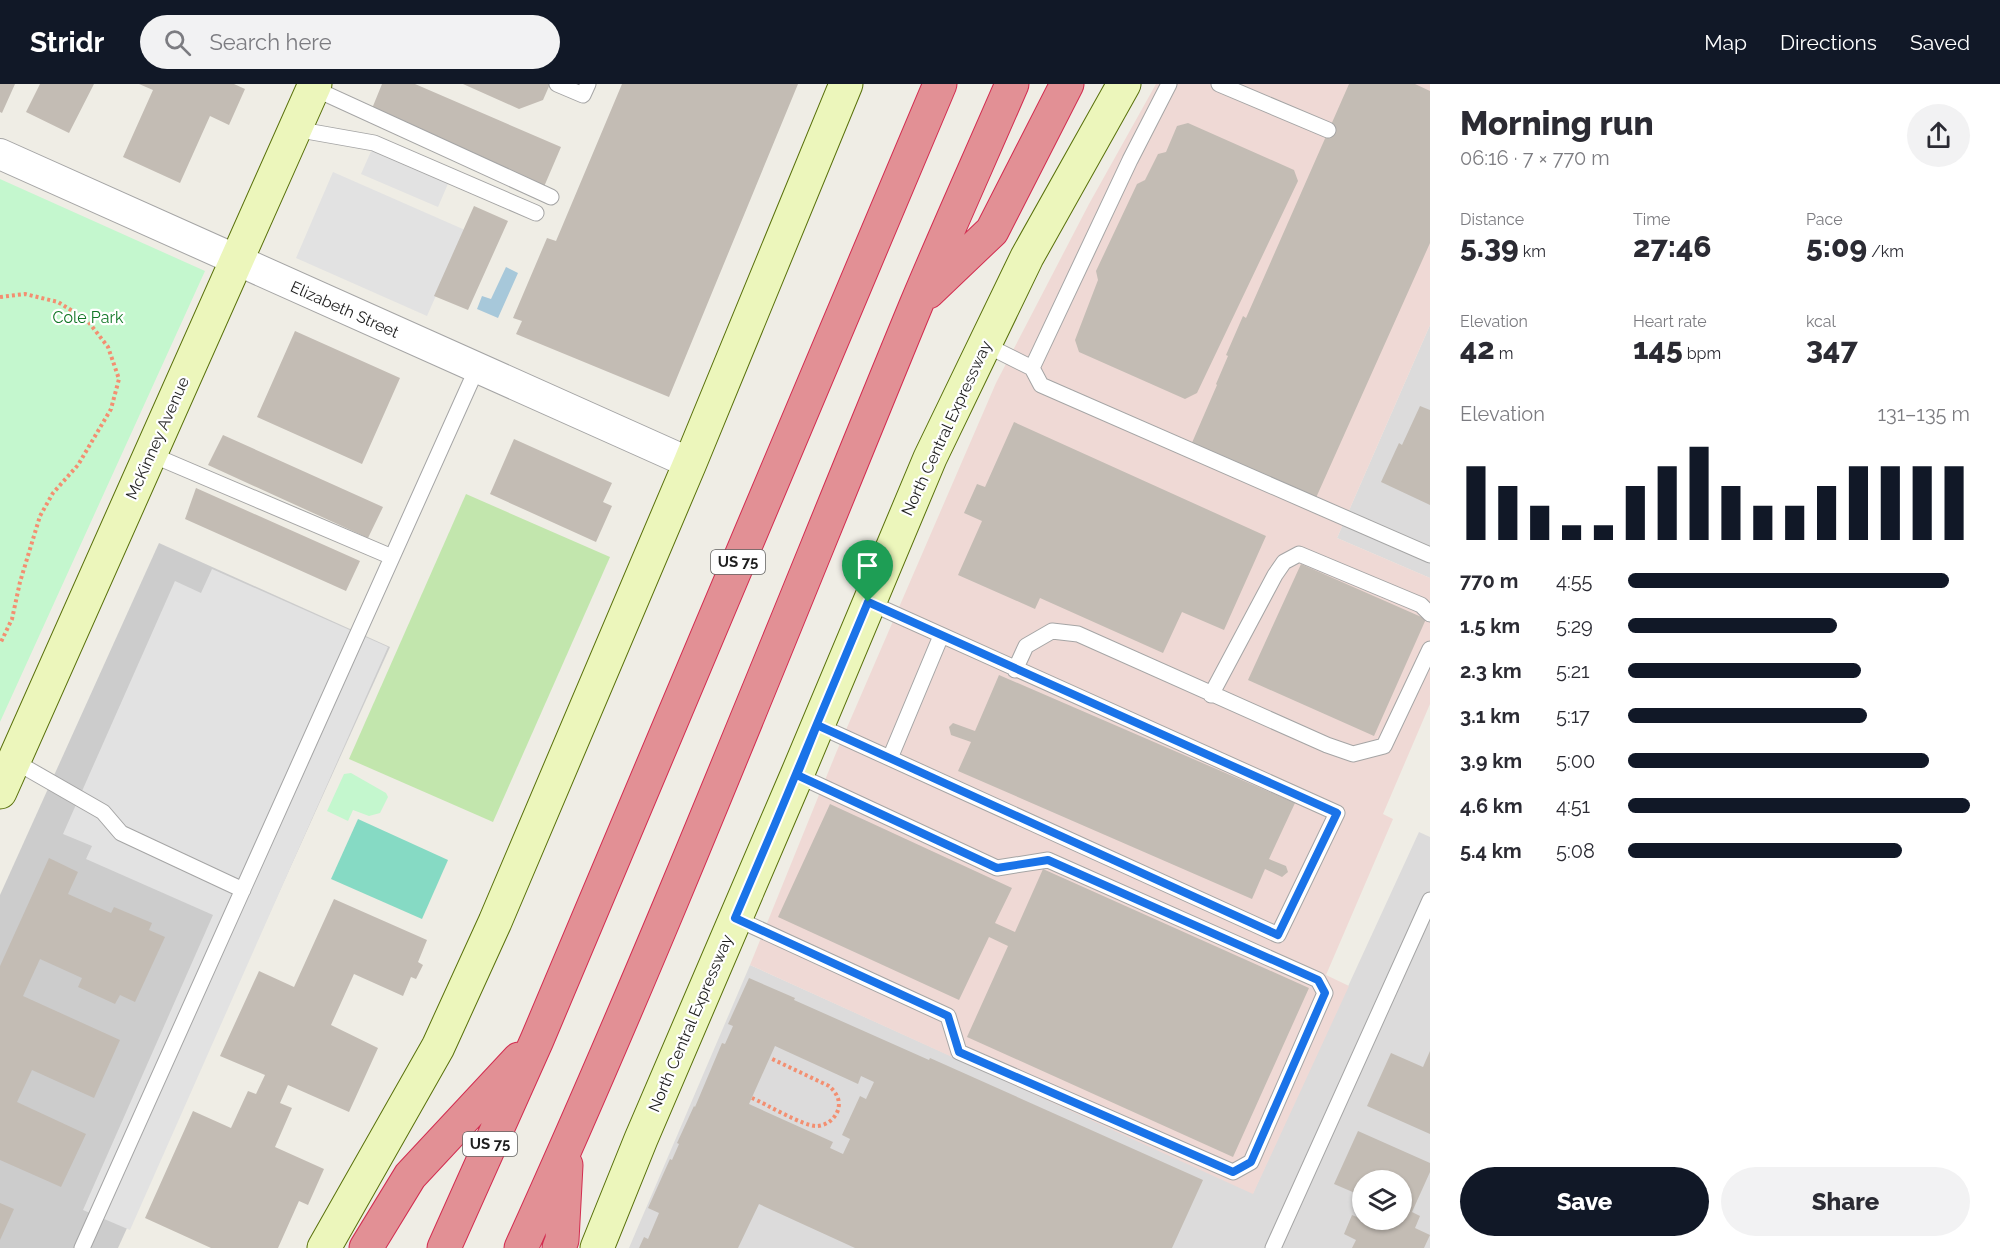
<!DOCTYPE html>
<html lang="en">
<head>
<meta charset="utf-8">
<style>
	:root { --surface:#fff; --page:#f2f2f3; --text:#2b2b33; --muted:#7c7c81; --accent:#111827 }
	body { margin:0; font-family:Raleway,sans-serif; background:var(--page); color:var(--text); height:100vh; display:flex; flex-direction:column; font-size:22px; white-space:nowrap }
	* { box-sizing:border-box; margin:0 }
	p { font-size:20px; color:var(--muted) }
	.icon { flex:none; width:33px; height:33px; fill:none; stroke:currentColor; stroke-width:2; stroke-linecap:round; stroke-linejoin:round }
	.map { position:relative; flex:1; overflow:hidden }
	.drawer { display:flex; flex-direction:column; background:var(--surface); width:570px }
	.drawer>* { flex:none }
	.controls { position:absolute; left:1352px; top:1086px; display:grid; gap:12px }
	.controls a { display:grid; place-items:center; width:60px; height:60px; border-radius:50%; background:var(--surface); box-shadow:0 2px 4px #0004; font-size:30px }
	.pin { position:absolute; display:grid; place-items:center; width:51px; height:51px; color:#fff; margin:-62px -26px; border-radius:50% 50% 50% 0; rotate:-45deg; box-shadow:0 0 6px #0007 }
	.pin .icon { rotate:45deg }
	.round { display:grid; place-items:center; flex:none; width:63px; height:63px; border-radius:32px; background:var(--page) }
	.headline { display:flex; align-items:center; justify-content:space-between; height:102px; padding:0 30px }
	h1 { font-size:33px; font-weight:800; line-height:45px }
	.metrics { display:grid; grid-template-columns:repeat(3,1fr); gap:9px; height:102px; padding:6px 30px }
	.metrics div { display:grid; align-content:center }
	.metrics b { font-size:30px; font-weight:800 }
	.metrics small { font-size:16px; font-weight:400 }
	.metrics p { font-size:16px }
	.chart { height:168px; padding:12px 30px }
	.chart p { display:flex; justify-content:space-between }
	.chart svg { width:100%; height:108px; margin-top:6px; stroke:var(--accent); stroke-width:6 }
	.cta { display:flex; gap:12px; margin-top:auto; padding:12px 30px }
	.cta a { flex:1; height:69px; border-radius:36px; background:var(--accent); color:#fff; font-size:24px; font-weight:800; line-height:69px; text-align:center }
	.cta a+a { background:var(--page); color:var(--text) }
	ul { padding:0 30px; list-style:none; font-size:20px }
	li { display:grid; grid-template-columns:96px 72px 1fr; align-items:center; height:45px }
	li i { height:15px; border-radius:8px; background:var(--accent) }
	header { display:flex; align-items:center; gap:36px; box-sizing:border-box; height:84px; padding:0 30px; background:var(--accent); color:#fff }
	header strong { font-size:28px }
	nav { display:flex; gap:33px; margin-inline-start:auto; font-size:21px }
	.search { width:420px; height:54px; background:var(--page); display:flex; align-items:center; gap:15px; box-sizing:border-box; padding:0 21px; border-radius:33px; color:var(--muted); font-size:22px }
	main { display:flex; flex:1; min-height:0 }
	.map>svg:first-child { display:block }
	.residential { fill:#dcdbdb; fill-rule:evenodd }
	.commercial { fill:#efd9d5 }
	.religious { fill:#ccc }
	.grass { fill:#c2e6ad }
	.park { fill:#c4f7ce }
	.pitch { fill:#86dac4 }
	.parking { fill:#e2e2e2 }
	.water { fill:#a7c8da }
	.building { fill:#c3bcb4; fill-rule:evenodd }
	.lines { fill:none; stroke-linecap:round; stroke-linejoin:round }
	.lane-casing { stroke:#a5a5a5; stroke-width:17 }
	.street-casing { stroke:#a5a5a5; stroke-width:32 }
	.secondary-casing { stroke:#58700a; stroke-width:35 }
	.highway-casing { stroke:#d22d50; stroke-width:35 }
	.path { stroke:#f38f71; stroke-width:4; stroke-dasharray:3 3; stroke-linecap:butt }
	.lane { stroke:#fff; stroke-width:15 }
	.street { stroke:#fff; stroke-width:30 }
	.secondary { stroke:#ecf6bb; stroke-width:33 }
	.highway { stroke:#e29095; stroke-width:33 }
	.route-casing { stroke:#fff; stroke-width:12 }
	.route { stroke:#1a73e8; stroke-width:8 }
	.labels { text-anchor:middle; stroke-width:4.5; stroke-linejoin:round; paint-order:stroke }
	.shield { fill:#fff; stroke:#626262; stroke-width:1.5 }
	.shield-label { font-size:15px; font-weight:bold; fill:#1e1e1e }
	.street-label { font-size:16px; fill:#1e1e1e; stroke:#fff }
	.park-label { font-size:16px; fill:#117726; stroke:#fff }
</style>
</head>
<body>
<header>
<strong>Stridr</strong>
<div class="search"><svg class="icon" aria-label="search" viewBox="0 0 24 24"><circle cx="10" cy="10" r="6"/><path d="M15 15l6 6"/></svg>Search here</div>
<nav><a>Map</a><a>Directions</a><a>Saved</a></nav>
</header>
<main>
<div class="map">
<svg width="1430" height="1164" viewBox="0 0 1430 1164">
	<rect width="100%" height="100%" fill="#efede5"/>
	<path class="residential" d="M 1430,241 L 1430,494 L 1337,454 Z
		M 1419,748 L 1430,753 L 1430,1164 L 629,1164 L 750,881 L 1253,1109 ZM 1362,1096 L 1401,1096 L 1401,1136 L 1362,1136 Z"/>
	<path class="commercial" d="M 1156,0 L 1430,0 L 1430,241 L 1337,454 L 1430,494 L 1430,620 L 1383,730 L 1393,735 L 1326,891 L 1349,902 L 1253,1110 L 750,881 L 836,669 L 996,299 L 1089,120 Z"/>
	<path class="religious" d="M 159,459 L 390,563 L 118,1164 L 0,1164 L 0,811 Z"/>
	<path class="grass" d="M 466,410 L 610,473 L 493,738 L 349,675 Z"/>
	<path class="park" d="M 0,95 L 205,187 L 0,638 Z
		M 351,689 L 386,709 L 388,713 L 380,729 L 369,732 L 353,726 L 348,737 L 327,727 L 344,690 Z"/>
	<path class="pitch" d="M 358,735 L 448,776 L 422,835 L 331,795 Z"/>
	<path class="parking" d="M 376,56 L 453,88 L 438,123 L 361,90 Z
		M 333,88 L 465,146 L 427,232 L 296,174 Z
		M 212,485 L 388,563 L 130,1146 L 83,1126 L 213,831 L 86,775 L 92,762 L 63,750 L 175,497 L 201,509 Z"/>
	<path class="water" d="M 506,183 L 518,189 L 498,234 L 477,225 L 482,212 L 491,215 Z"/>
	<path class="building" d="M 0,0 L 15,0 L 2,29 L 0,28 Z
		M 40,0 L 94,0 L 69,49 L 26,28 Z
		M 139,0 L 234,0 L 245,5 L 229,41 L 210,32 L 180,99 L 123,73 L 153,6 Z
		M 382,0 L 415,0 L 561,63 L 543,105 L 371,27 Z
		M 463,0 L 550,0 L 543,16 L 519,25 Z
		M 622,0 L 798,0 L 669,313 L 516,250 L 522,237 L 513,234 L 547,154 L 556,157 Z
		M 1349,0 L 1415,0 L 1430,7 L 1430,159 L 1315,416 L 1191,361 L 1217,301 L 1216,300 L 1228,272 L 1226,271 L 1243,232 L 1246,234 Z
		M 1188,39 L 1294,86 L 1298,97 L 1197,309 L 1185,315 L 1079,268 L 1075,256 L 1098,196 L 1096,187 L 1137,100 L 1145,96 L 1158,70 L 1166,68 L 1177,42 Z
		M 474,122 L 508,137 L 468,226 L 434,212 Z
		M 295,247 L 400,294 L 362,380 L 257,333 Z
		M 1420,322 L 1430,326 L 1430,421 L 1381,398 L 1399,359 L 1402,361 Z
		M 1014,338 L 1266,452 L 1224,546 L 1182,528 L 1163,569 L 1040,514 L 1035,525 L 958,491 L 982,437 L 964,429 L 977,400 L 985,403 Z
		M 223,351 L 383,423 L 368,454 L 208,381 Z
		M 514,355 L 612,399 L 603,418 L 612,422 L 596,458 L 490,410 Z
		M 196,404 L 360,477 L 346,507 L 185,435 Z
		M 1301,480 L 1426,535 L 1374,652 L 1248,596 Z
		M 999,591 L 1295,719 L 1269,775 L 1286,782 L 1288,788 L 1282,793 L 1265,785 L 1252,815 L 958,687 L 971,658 L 951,651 L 949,643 L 953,639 L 975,647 Z
		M 830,720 L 1012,804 L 995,839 L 1015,848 L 1043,785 L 1309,904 L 1233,1073 L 967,953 L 1008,862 L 989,853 L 959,916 L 778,833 Z
		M 49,774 L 78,788 L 68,810 L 111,829 L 114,823 L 152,839 L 149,846 L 165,853 L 135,918 L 120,911 L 115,920 L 78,903 L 82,894 L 40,875 L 23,912 L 120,956 L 94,1014 L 32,986 L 17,1018 L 86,1050 L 61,1103 L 0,1076 L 0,882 Z
		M 334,815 L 427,856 L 418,878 L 423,881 L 416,895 L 411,893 L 403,912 L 354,890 L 331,941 L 378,964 L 349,1028 L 288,1001 L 280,1019 L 292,1024 L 275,1063 L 324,1085 L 308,1121 L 299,1117 L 278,1164 L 211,1164 L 145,1134 L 193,1027 L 231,1044 L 248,1007 L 256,1010 L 265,991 L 220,972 L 259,887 L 294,903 Z
		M 749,894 L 795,914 L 794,916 L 929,976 L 930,974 L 1203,1096 L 1172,1164 L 855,1164 L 759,1120 L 738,1164 L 639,1164 L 644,1153 L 648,1155 L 659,1129 L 648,1124 L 670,1075 L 672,1076 L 679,1060 L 677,1059 L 694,1022 L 695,1023 L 722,959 L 725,960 L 733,942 L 728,940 ZM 775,962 L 858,1000 L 861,992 L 874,998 L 866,1015 L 860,1012 L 842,1051 L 850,1055 L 843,1070 L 830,1064 L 833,1058 L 749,1020 Z
		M 1430,967 L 1430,1050 L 1367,1022 L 1391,969 L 1423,983 Z
		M 1358,1047 L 1430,1079 L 1430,1088 L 1412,1128 L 1420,1132 L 1415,1144 L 1430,1151 L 1424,1164 L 1352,1164 L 1356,1156 L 1344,1150 L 1352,1131 L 1357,1133 L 1362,1123 L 1362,1136 L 1401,1136 L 1401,1096 L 1362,1096 L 1362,1112 L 1334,1100 Z
		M 0,1119 L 14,1125 L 0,1156 Z"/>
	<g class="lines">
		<g class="lane-casing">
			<path id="lane" d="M 557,0 L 583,11 L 588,0
				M 1219,0 L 1328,46
				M 313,4 L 551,113
				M 295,45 L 374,59 L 536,129
				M 984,260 L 1032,284 L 1130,76 L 1169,0
				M 1032,284 L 1041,301 L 1430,471
				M 150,370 L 392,473
				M 1015,586 L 1026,562 L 1052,547 L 1078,550 L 1327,661 L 1353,670 L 1384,662 L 1430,565
				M 1211,611 L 1275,491 L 1284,478 L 1299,470 L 1421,521 L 1430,530
				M 817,641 L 1278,851 L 1337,729 L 868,518
				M 890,674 L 941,552
				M 14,677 L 103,728 L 121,749 L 243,806
				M 735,834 L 948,932 L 959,968 L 1233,1088 L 1251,1078 L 1325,909 L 1318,896 L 1048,776 L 997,784 L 797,691
				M 82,1164 L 477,284
				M 1273,1164 L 1430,816"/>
		</g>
		<g class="street-casing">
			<path id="street" d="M 0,70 L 690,379"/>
		</g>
		<g class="secondary-casing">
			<path id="secondary" d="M 0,708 L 315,0
				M 324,1164 L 438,963 L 495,838 L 690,379 L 846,0
				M 597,1164 L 641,1055 L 797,691 L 930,374 L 1027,173 L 1124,0"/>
		</g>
		<g class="highway-casing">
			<path id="highway" d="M 928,208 L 992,147 L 1067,0
				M 366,1164 L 410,1092 L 519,975
				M 444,1164 L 537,956 L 940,0
				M 521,1164 C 662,853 786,536 916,221 C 947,147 980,74 1012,0
				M 559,1164 L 562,1156 L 566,1081"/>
		</g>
		<path class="path" d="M 0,213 L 25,210 L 58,218 L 87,236 L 108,263 L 119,295 L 111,325 L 78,381 L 53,409 L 40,432 L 20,498 L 12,535 L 0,560
			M 752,1014 C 766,1020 803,1042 816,1042 C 826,1042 835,1035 838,1026 C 841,1016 836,1008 829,1002 L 770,974"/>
		<use href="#lane" class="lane"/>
		<use href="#street" class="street"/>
		<use href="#secondary" class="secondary"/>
		<use href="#highway" class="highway"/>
	</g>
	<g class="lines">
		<g class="route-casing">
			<path id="route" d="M 868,518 C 824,624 780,729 735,834 L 948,932 L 959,968 L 1233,1088 L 1251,1078 L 1325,909 L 1318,896 L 1048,776 L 997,784 L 797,691 L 817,641 L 1278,851 L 1337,729 L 868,518"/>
		</g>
		<use href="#route" class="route"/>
	</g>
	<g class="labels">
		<g class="shield">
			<rect x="711" y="466" width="54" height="24" rx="4.5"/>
			<rect x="463" y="1048" width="54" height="24" rx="4.5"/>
		</g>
		<g class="shield-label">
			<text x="738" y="483">US 75</text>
			<text x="490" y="1065">US 75</text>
		</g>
		<g class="street-label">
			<text transform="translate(345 225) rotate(24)" y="6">Elizabeth Street</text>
			<text transform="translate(946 344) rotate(-65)" y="6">North Central Expressway</text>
			<text transform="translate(157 354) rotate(-66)" y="6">McKinney Avenue</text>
			<text transform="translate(690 939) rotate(-67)" y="6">North Central Expressway</text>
		</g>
		<g class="park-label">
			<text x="88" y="239">Cole Park</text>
		</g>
	</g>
</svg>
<div class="controls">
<a><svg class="icon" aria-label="layers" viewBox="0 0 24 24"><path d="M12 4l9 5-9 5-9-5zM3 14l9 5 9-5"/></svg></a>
</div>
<div class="pin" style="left:868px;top:518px;background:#1e9e55"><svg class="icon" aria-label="arrive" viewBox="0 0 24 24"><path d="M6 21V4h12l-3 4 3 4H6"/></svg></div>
</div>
<section class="drawer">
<div class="headline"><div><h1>Morning run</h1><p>06:16 · 7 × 770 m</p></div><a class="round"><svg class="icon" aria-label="share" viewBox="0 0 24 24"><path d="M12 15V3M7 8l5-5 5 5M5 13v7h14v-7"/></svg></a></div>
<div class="metrics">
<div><p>Distance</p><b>5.39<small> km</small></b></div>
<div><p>Time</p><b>27:46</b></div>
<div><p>Pace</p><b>5:09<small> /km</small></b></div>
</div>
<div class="metrics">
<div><p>Elevation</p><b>42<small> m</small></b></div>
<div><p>Heart rate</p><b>145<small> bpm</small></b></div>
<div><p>kcal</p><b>347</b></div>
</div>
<div class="chart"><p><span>Elevation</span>131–135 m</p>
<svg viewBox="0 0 160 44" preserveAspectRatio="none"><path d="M5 44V14M15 44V22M25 44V30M35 44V38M45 44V38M55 44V22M65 44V14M75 44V6M85 44V22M95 44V30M105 44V30M115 44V22M125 44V14M135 44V14M145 44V14M155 44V14"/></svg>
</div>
<ul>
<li><b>770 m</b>4:55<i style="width:94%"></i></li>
<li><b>1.5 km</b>5:29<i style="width:61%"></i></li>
<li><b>2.3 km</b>5:21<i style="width:68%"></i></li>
<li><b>3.1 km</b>5:17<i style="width:70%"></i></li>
<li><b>3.9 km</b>5:00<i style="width:88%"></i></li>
<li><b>4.6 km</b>4:51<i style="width:100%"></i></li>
<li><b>5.4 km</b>5:08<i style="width:80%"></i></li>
</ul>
<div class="cta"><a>Save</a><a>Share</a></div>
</section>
</main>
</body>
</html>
